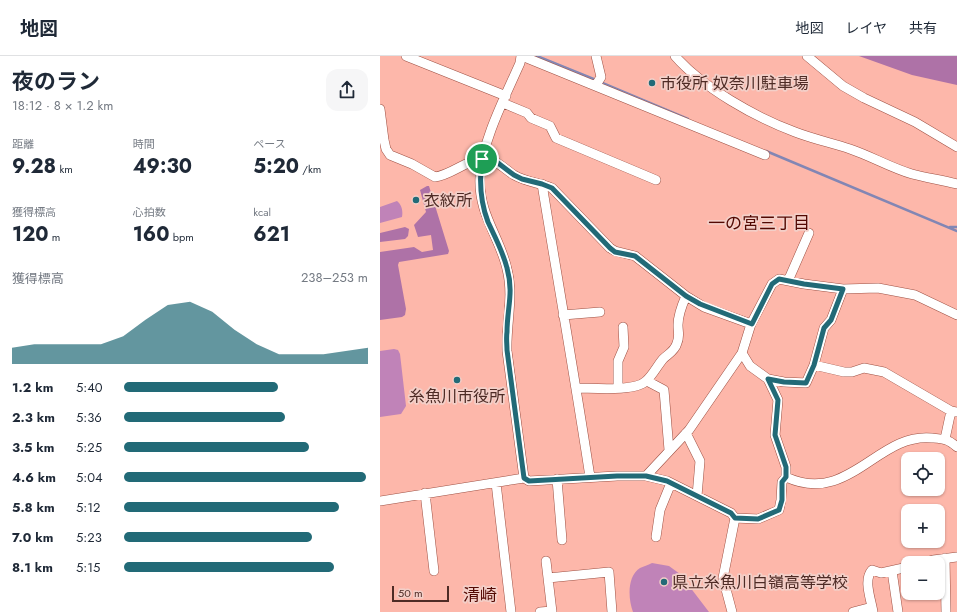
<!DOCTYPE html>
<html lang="ja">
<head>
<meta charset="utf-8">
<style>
	:root { --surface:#fff; --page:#f6f6f7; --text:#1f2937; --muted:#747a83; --line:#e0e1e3; --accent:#226a77 }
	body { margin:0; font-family:Jost,"Noto Sans JP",sans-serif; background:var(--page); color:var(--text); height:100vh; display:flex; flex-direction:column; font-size:15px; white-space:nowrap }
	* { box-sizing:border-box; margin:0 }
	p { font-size:13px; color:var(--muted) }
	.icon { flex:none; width:22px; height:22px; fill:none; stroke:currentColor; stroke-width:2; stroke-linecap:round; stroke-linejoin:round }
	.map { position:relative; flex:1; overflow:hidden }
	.drawer { display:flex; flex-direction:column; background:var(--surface); width:380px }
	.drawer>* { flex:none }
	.tools { position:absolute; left:521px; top:396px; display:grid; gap:8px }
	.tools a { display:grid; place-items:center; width:44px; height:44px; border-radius:8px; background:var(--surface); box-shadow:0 1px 3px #0004; font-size:20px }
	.scale { position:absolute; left:12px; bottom:10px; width:57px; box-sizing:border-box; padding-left:4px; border:2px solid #4e2b25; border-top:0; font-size:11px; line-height:14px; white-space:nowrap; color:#4e2b25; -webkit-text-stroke:3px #f3cfc8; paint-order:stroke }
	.pin { position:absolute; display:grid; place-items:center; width:34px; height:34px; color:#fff; margin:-17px; border:2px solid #fff; border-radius:50%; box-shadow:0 1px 4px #0007 }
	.round { display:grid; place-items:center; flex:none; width:42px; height:42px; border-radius:12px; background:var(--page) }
	.summary { display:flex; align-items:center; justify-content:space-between; height:68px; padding:0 12px }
	h1 { font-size:22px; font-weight:700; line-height:30px }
	.figures { display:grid; grid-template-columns:repeat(3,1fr); gap:6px; height:68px; padding:4px 12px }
	.figures div { display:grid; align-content:center }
	.figures b { font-size:20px; font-weight:700 }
	.figures small { font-size:11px; font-weight:400 }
	.figures p { font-size:11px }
	.chart { height:112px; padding:8px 12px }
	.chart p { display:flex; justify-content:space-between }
	.chart svg { width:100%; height:72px; margin-top:4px; fill:var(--accent); opacity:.7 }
	ul { padding:0 12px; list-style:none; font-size:13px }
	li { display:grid; grid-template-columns:64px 48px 1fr; align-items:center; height:30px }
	li i { height:10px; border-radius:5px; background:var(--accent) }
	header { display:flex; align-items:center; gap:24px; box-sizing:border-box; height:56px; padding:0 20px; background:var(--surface); border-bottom:1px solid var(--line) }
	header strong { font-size:19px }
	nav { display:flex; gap:22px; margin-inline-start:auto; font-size:14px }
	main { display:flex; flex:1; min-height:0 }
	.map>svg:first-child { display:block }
	.green { fill:#c083b8 }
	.forest { fill:#ae72a7 }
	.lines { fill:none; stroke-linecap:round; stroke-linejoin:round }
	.stream { stroke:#8286b4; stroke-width:2.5 }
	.minor-casing { stroke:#9e5043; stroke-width:10 }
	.minor { stroke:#fff; stroke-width:9 }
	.route-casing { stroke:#fff; stroke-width:8 }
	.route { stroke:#226a77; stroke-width:5 }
	.poi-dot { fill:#226a77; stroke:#f3cfc8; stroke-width:1.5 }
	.labels { text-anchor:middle; stroke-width:3.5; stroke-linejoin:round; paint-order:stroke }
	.poi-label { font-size:16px; fill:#4e2b25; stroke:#f3cfc8; text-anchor:start }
	.neighbourhood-label { font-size:17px; fill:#520802; stroke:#f3cfc8 }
</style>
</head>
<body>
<header>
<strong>地図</strong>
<nav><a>地図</a><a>レイヤ</a><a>共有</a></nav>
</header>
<main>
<section class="drawer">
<div class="summary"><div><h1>夜のラン</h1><p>18:12 · 8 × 1.2 km</p></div><a class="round"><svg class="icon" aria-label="share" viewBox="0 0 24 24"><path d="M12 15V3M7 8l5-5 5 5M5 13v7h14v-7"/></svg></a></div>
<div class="figures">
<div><p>距離</p><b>9.28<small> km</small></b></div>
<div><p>時間</p><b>49:30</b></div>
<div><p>ペース</p><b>5:20<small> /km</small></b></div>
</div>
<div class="figures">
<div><p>獲得標高</p><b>120<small> m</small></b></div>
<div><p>心拍数</p><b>160<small> bpm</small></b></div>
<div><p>kcal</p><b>621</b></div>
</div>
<div class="chart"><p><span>獲得標高</span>238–253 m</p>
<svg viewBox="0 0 160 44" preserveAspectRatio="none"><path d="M0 44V34L10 32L20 32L30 32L40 32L50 27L60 17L70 8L80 6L90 12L100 23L110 32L120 38L130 38L140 38L150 36L160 34V44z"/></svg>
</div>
<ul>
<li><b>1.2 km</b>5:40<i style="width:63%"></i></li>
<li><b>2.3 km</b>5:36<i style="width:66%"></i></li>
<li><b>3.5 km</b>5:25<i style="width:76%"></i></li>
<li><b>4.6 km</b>5:04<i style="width:99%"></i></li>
<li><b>5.8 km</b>5:12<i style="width:88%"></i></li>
<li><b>7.0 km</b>5:23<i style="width:77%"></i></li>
<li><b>8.1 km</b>5:15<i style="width:86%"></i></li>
</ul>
</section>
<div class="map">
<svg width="577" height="556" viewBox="0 0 577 556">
	<rect width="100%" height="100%" fill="#fdb7aa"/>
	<path class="green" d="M 17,145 C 22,149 23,155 22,161 L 0,167 L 0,151 Z
		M 14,293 L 18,294 L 20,298 L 26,350 L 21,358 L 0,361 L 0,295 Z
		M 272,507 L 289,510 L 300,518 L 329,556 L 253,556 C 248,543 247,520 260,512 C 264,510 269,509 272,507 Z"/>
	<path class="forest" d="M 479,0 L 577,0 L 577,29 L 532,19 Z
		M 47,130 L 49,130 L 69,195 L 68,198 L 19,206 L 18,209 L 26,253 L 25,259 L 22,261 L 0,264 L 0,196 L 34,191 L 42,196 L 53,194 L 51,179 L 38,181 L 34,169 L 46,156 L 40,134 Z
		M 25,171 L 29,173 L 28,180 L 25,183 L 0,186 L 0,177 Z"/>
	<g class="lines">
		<path class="stream" d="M 157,0 L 216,24
			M 220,26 L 308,63
			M 386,95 L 577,175
			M 570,171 L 577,171"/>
		<g class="minor-casing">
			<path id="minor" d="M 26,0 L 126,40
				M 141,0 L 140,7 C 126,39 101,87 100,121 C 98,158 120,181 127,213 C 134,241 126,267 127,295 L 144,422
				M 142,0 L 385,99
				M 295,0 C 323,32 375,61 415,76 C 433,83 452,87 470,93 C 491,100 511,112 532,118 C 547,122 562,124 577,128
				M 427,0 L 463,30 L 484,42 L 535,66 L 577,91
				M 216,29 L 221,21 L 216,0
				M 123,47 L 147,57 L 151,62 L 170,70 L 176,82 L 276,124
				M 0,53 L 4,84 L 6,93 L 10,99 L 32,108 L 55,121 C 71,119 85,105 101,103 C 115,101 124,113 134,119 C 146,126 160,127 172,132 L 230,192 L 235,195 L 255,200 L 306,240 L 324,251 L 371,268
				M 162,128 C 178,226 195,323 210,421
				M 408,225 L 429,177
				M 183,259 L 220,256
				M 434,309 L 464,316 L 472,316 L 484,312 L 504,316 L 571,355 L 577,356
				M 388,323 L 404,326 L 426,327 L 434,309 L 444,272 L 451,264 L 463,233
				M 267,325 L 284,334 L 289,394
				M 197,332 C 213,332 255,336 266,325 C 273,319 277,310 283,303 C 288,298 295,295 297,287 C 300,281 298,276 298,269 C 298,259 302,249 306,240
				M 238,332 L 238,305 L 244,291 L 243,271
				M 306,377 L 320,405 L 317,440
				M 565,383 L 571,355
				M 266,420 L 309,374 L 362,297 L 371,268 L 392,228 L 399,223 L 424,228 L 463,233 L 498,232 L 535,239 L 577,259
				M 406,421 C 421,428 437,430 453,425 C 488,414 513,378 552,382 C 564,383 568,383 577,391
				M 177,423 L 182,484
				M 116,427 L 131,556
				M 45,437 L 54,515
				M 0,445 L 144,422 L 149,425 L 237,420 L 266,420 L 287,425 L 351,457 L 355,462 L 343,522 L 352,556
				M 355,462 L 378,463 L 399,454 L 401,444 L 402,426 L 406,421 L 406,411 L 395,379 L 398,344 L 388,323 L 370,310 L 362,297
				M 276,481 L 280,454 L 291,427
				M 565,502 L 566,556
				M 166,505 L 168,522 L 229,516 L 232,556
				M 541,507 L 553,504 L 577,501
				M 512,515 L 518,556
				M 168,522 L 172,556
				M 160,556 L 172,555
				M 473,556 L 492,551
				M 493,556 C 491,543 483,524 492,514 L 501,517 L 528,511"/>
		</g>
		<use href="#minor" class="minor"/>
	</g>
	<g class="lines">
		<g class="route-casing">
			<path id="route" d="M 102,103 L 118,107 L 134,119 L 142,123 L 162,128 L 172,132 L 230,192 L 235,196 L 255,200 L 306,240 L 320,248 L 372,268 L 392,228 L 399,223 L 424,228 L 463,233 L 451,264 L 444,272 L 434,309 L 426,327 L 404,326 L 388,323 L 398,344 L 395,379 L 406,411 L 406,421 L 402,426 L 402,444 L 399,454 L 378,463 L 355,462 L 351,457 L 287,425 L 266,420 L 237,420 L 149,425 L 144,422 L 127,294 C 127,288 126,282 127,276 C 127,252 134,237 127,212 C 123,196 115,181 108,166 C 100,145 99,125 102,103 Z"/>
		</g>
		<use href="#route" class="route"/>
	</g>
	<g class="poi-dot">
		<circle cx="272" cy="27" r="4"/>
		<circle cx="36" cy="144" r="4"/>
		<circle cx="77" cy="324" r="4"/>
		<circle cx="284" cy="526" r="4"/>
	</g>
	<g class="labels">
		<g class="poi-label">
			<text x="280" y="33">市役所 奴奈川駐車場</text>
			<text x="44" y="150">衣紋所</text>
			<text x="77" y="346" text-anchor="middle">糸魚川市役所</text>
			<text x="292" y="532">県立糸魚川白嶺高等学校</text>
		</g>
		<g class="neighbourhood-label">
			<text x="379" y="173">一の宮三丁目</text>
			<text x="100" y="545">清崎</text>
		</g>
	</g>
</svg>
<div class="tools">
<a><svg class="icon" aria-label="locate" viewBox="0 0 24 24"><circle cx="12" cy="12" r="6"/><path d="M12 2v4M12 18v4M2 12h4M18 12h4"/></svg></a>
<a>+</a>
<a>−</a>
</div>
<div class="scale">50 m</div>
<div class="pin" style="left:102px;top:103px;background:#1e9e55"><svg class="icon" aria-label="arrive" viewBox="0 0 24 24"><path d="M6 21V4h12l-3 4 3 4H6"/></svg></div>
</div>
</main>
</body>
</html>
